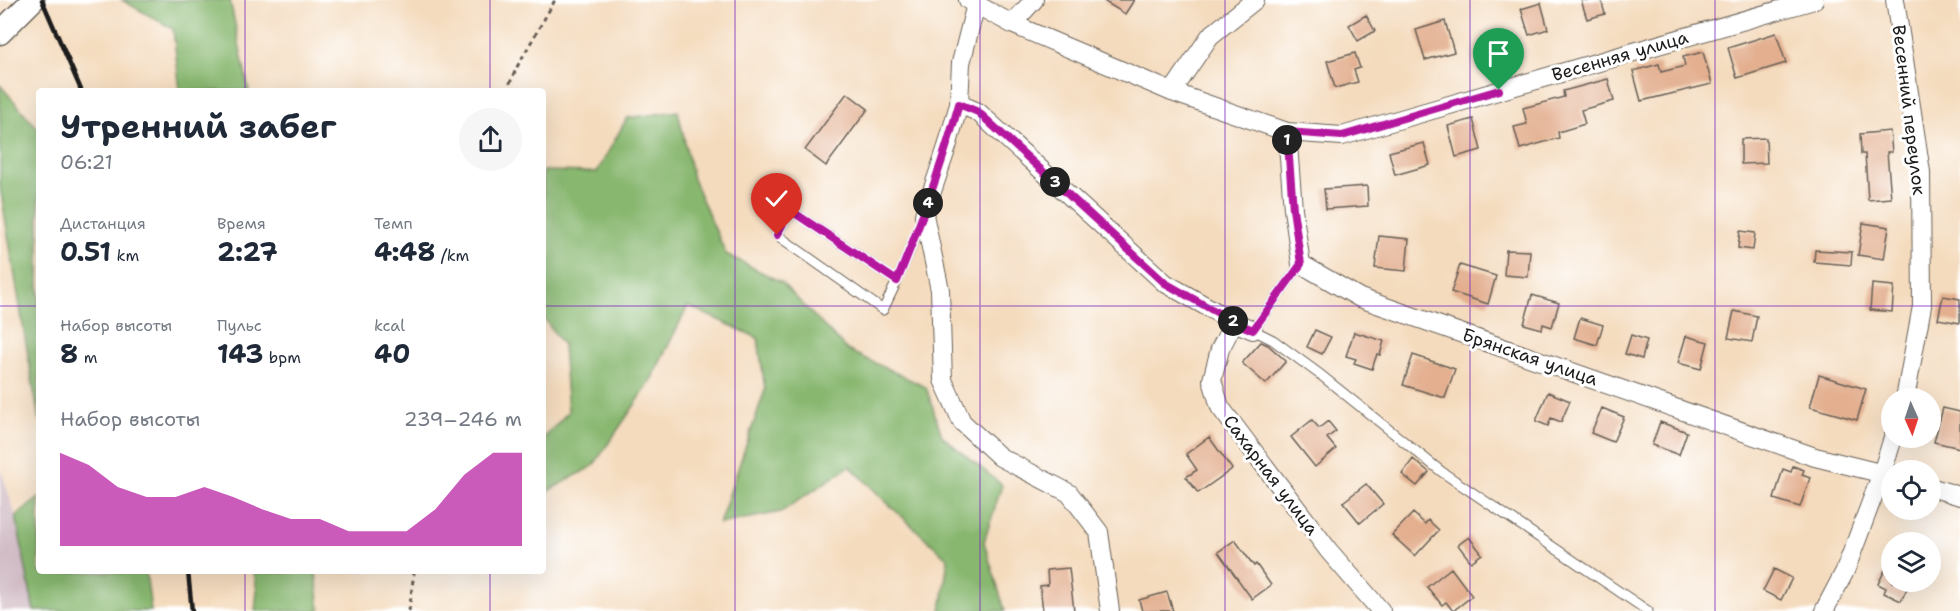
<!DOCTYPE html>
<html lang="ru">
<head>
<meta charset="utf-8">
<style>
	:root { --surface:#fff; --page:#f6f6f7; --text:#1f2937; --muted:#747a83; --accent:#b5179e }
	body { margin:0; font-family:"Shantell Sans",sans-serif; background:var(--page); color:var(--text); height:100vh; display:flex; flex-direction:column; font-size:22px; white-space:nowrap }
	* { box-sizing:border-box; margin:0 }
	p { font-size:20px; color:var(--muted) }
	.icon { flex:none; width:33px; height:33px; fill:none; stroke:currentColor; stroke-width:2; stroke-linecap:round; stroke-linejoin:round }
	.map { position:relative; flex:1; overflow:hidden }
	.drawer { position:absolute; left:36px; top:88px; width:510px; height:486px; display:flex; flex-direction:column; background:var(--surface); border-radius:6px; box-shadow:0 6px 24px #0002 }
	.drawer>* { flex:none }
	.needle { width:39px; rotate:177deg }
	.tools { position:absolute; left:1881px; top:388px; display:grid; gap:12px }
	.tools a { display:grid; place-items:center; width:60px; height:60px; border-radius:50%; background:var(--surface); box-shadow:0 6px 24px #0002; font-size:30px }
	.pin { position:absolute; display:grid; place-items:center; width:51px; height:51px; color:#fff; margin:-62px -26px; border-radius:50% 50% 50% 0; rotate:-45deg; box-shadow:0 0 6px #0007 }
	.pin .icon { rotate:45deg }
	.km { position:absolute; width:30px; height:30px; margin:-15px; border-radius:50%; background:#222; color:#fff; font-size:16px; line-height:30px; text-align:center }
	.round { display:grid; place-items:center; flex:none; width:63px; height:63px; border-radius:32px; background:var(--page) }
	.overview { display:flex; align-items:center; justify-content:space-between; height:102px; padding:0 24px }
	h1 { font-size:33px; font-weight:700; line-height:45px }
	.stats { display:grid; grid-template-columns:repeat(3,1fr); gap:9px; height:102px; padding:6px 24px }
	.stats div { display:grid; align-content:center }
	.stats b { font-size:26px; font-weight:700 }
	.stats small { font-size:16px; font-weight:400 }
	.stats p { font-size:16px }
	.chart { height:168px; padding:12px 24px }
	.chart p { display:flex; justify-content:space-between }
	.chart svg { width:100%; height:108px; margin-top:6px; fill:var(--accent); opacity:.7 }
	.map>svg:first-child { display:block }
	.industrial { fill:#d2bdc6 }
	.forest { fill:#88b770; stroke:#526a46; stroke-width:1.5 }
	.building { fill:#e3af8f }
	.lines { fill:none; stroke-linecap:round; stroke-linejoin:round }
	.service-casing { stroke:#685f55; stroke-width:11 }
	.minor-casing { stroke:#685f55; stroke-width:20 }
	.tertiary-casing { stroke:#685f55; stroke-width:25 }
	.path { stroke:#685f55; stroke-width:3; stroke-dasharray:4.5 4.5; stroke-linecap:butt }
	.service { stroke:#fff; stroke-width:9 }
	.minor { stroke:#fff; stroke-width:18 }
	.tertiary { stroke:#fff; stroke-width:22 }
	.rail { stroke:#1c1c1c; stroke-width:4.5 }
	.route-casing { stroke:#fff; stroke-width:12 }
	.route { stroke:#b5179e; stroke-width:8 }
	.grid { fill:none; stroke:#7b2cbf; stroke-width:1.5; stroke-opacity:0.55 }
	.labels { text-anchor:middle; stroke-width:6; stroke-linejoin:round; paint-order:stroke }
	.street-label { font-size:18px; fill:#1c1c1c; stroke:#fff }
</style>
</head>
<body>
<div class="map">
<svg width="1960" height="611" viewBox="0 0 1960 611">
	<rect width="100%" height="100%" fill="#fff"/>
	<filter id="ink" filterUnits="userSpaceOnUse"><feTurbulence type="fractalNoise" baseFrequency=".0167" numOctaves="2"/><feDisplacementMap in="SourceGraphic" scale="12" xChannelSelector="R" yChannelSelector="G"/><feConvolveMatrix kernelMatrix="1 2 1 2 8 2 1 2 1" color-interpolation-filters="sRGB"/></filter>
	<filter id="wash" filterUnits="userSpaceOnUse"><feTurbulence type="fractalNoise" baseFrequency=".008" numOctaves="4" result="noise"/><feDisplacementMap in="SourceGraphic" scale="24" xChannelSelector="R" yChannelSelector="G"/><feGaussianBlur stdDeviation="1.35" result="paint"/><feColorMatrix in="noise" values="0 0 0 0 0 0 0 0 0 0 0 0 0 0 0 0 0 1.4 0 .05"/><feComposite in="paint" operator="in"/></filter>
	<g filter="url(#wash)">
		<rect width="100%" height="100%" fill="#f4dbbe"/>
		<path class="industrial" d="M 0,467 L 16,516 L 34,611 L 0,611 Z"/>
		<path class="forest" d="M 122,0 L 230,0 L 249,91 L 180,91 L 173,29 Z
			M 0,85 L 39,130 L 39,421 L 0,187 Z
			M 678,111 L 693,179 L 726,254 L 781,282 L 847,350 L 926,387 L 942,436 L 1002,485 L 984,542 L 1005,611 L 941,611 L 948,559 L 884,500 L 850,466 L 781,512 L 719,524 L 765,390 L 758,338 L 688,306 L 649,384 L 593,466 L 546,492 L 543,470 L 543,439 L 568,412 L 563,345 L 543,317 L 543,171 L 597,172 L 627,118 Z
			M 39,498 L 39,572 L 146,572 L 151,611 L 34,611 L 16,516 Z
			M 254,572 L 316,572 L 320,611 L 255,611 L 257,591 Z"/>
		<g id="blocks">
			<path class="building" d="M 1102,0 L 1134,0 L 1125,14 Z
				M 1581,0 L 1601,0 L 1605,14 L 1587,19 Z
				M 1541,3 L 1548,29 L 1529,35 L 1521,9 Z
				M 1366,15 L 1375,31 L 1358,41 L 1349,25 Z
				M 1445,21 L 1454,52 L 1425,60 L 1416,30 Z
				M 1776,33 L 1786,63 L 1737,78 L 1728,48 Z
				M 1703,52 L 1712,84 L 1641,101 L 1633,71 L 1659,64 L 1661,72 L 1685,66 L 1683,57 Z
				M 1355,53 L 1360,68 L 1354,70 L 1358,82 L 1335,88 L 1327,61 Z
				M 1608,79 L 1614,101 L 1581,110 L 1585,124 L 1558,132 L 1559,138 L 1520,149 L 1514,127 L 1527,124 L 1523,108 L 1564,97 L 1563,91 Z
				M 847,93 L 868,109 L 826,166 L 805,150 Z
				M 1473,119 L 1481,150 L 1456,157 L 1448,126 Z
				M 1890,131 L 1892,152 L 1887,152 L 1891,198 L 1868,200 L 1865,154 L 1861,154 L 1860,134 Z
				M 1766,138 L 1767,163 L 1741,164 L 1741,139 Z
				M 1424,143 L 1430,165 L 1395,175 L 1389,152 Z
				M 1367,186 L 1368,206 L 1326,209 L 1324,189 Z
				M 1863,223 L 1889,227 L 1884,259 L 1858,255 Z
				M 1740,231 L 1755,233 L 1753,250 L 1738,248 Z
				M 1379,236 L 1409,239 L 1406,271 L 1375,268 Z
				M 1506,250 L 1530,251 L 1528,277 L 1504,275 Z
				M 1815,250 L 1852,252 L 1851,265 L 1814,262 Z
				M 1460,265 L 1496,276 L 1488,304 L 1451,292 Z
				M 1872,284 L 1894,286 L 1892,312 L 1870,310 Z
				M 1532,295 L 1559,303 L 1552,327 L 1543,324 L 1542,329 L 1524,324 Z
				M 1943,296 L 1960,299 L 1960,323 L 1938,319 Z
				M 1734,311 L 1757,316 L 1752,342 L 1728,338 Z
				M 1580,318 L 1603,325 L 1597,345 L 1574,338 Z
				M 1315,330 L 1331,337 L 1322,354 L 1307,347 Z
				M 1354,332 L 1384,341 L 1380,355 L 1377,354 L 1372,369 L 1354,363 L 1356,359 L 1346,356 Z
				M 1631,335 L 1647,340 L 1642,359 L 1625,354 Z
				M 1686,336 L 1708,342 L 1701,369 L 1678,363 Z
				M 1261,342 L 1268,345 L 1286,361 L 1266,384 L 1242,363 Z
				M 1413,355 L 1455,369 L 1445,398 L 1403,385 Z
				M 1819,375 L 1866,389 L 1857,420 L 1810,407 Z
				M 1548,392 L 1570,401 L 1561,422 L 1551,418 L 1548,426 L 1536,421 Z
				M 1602,408 L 1624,417 L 1613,442 L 1591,433 Z
				M 1943,408 L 1960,412 L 1960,448 L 1934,442 Z
				M 1312,420 L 1319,428 L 1328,421 L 1336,431 L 1327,438 L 1336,449 L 1315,467 L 1291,437 Z
				M 1660,422 L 1687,432 L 1679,455 L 1652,445 Z
				M 1209,437 L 1232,469 L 1198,493 L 1186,477 L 1197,470 L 1186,454 Z
				M 1413,459 L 1429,472 L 1417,486 L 1402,474 Z
				M 1793,466 L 1804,470 L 1802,475 L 1810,478 L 1800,507 L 1774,499 L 1783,469 L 1791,472 Z
				M 1366,484 L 1383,504 L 1360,523 L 1343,502 Z
				M 1413,513 L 1425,524 L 1428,520 L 1439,530 L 1415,556 L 1392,535 Z
				M 1469,537 L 1482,554 L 1471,562 L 1458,545 Z
				M 1235,540 L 1254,566 L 1256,564 L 1271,585 L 1252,599 L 1218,552 Z
				M 1892,556 L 1892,582 L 1910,582 L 1901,601 L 1884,593 L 1886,588 L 1878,584 Z
				M 1069,568 L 1074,611 L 1043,611 L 1040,586 L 1048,585 L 1047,570 Z
				M 1451,568 L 1472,596 L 1453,611 L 1446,602 L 1442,605 L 1427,587 Z
				M 1774,569 L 1792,578 L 1781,600 L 1763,591 Z
				M 1167,592 L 1173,611 L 1142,611 L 1139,600 Z"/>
		</g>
	</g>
	<g filter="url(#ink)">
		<use href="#blocks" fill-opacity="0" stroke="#685f55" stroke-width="1.5"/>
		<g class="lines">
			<g class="service-casing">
				<path id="service" d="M 1301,264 L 1253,330 L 1273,340 L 1322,376 L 1442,472 L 1648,611
					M 897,281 L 790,210 L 777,235 L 883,310 L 897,281 L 922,220"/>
			</g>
			<g class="minor-casing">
				<path id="minor" d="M 968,0 L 1012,24 L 1172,92 L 1287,132 L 1342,136 L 1814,0
					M 1895,0 L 1921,172 L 1922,306 L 1905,399
					M 976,4 L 961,63 L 959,104 L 978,112 L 1165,283 L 1234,322 L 1253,330
					M 1012,24 L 1034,0
					M 1172,92 L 1210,36 L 1255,0
					M 959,104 L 947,147 L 924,215 L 940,290 L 943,380 L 962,422 L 1000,457 L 1069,493 L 1099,532 L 1110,611
					M 1287,132 L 1293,209 L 1301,264 L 1360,298 L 1815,457 L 1892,476
					M 1234,322 L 1220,349 L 1212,380 L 1220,407 L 1329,551 L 1381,611
					M 1930,487 L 1960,496
					M 1824,611 L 1845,571 L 1882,473 L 1893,438"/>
			</g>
			<g class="tertiary-casing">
				<path id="tertiary" d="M 0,33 L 33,0"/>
			</g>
			<path class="path" d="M 506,92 L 517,67 L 555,0
				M 409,611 L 414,572"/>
			<use href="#service" class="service"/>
			<use href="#minor" class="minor"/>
			<use href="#tertiary" class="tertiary"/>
			<path class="rail" d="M 42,0 L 82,92
				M 188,572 L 192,611"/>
		</g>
	</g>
	<g class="lines" filter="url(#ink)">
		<g class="route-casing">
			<path id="route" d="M 777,235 L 790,210 L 897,281 C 921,223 942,165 959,104 L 978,112 L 1165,283 L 1234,322 L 1253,330 L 1301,264 L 1293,209 L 1287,132 L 1342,136 L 1499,90"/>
		</g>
		<use href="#route" class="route"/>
	</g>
	<path class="grid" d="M 245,0 L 245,92M 490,0 L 490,92M 735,0 L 735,611M 980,0 L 980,611M 1225,0 L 1225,611M 1470,0 L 1470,611M 1715,0 L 1715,611M 0,306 L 39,306M 543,306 L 1960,306M 245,572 L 245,611M 490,572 L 490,611"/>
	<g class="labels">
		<g class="street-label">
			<text transform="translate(1620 56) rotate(-16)" y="6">Весенняя улица</text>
			<text transform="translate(1909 110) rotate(83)" y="6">Весенний переулок</text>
			<text transform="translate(1530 357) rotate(19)" y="6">Брянская улица</text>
			<text transform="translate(1271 475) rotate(53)" y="6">Сахарная улица</text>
		</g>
	</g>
</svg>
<div class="tools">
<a><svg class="needle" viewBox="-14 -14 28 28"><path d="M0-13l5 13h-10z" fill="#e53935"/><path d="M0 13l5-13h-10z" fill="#747a83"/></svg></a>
<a><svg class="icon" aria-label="locate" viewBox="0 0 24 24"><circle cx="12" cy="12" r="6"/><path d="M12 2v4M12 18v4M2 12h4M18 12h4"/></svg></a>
<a><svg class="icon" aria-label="layers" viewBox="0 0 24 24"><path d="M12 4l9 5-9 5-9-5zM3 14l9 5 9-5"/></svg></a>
</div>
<div class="pin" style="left:1499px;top:90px;background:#1e9e55"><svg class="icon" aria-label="arrive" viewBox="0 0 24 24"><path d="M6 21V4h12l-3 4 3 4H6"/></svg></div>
<div class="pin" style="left:777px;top:235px;background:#d93025"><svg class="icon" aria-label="check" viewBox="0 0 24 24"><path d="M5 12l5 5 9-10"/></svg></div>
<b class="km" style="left:1287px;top:140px">1</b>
<b class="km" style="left:1233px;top:321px">2</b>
<b class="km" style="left:1055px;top:182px">3</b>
<b class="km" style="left:928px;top:203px">4</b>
<section class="drawer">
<div class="overview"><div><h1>Утренний забег</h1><p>06:21</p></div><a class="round"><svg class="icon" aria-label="share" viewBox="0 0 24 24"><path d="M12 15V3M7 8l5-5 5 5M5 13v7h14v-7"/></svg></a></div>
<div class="stats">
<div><p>Дистанция</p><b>0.51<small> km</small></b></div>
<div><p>Время</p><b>2:27</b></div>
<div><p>Темп</p><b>4:48<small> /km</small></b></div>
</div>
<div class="stats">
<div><p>Набор высоты</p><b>8<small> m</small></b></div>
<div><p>Пульс</p><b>143<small> bpm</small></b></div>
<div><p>kcal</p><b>40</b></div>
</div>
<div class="chart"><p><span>Набор высоты</span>239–246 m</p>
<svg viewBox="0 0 160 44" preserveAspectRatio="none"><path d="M0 44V6L10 11L20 20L30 24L40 24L50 20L60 24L70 29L80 33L90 33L100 38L110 38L120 38L130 29L140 15L150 6L160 6V44z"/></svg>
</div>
</section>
</div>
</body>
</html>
